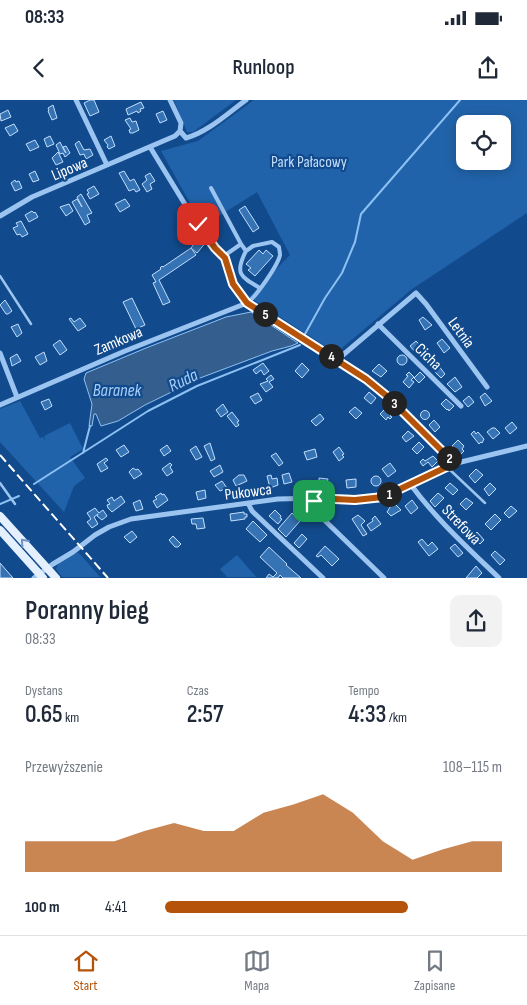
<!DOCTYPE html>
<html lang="pl">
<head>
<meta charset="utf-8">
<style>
	:root { --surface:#fff; --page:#f2f2f3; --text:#1f2937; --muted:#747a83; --line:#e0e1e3; --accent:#b45309 }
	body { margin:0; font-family:"Sofia Sans Condensed",sans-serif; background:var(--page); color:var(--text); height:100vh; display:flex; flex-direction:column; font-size:19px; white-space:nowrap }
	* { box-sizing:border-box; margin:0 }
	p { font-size:16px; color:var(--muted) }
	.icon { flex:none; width:28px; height:28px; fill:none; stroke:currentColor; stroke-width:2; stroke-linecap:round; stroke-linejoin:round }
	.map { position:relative; height:478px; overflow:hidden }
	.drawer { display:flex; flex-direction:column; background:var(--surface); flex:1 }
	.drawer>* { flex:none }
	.tools { position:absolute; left:456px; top:15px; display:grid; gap:10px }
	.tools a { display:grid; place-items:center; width:55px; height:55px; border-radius:10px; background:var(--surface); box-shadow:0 2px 12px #0003; font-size:25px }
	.pin { position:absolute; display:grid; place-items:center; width:42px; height:42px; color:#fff; margin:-21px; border-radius:10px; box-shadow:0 2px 8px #0006 }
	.km { position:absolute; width:25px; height:25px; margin:-12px; border-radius:50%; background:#222; color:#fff; font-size:14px; line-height:25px; text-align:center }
	.round { display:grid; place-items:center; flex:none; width:52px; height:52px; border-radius:10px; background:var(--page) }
	.overview { display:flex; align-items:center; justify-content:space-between; height:85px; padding:0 25px }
	h1 { font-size:28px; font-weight:600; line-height:38px }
	.figures { display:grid; grid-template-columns:repeat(3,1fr); gap:8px; height:85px; padding:5px 25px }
	.figures div { display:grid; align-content:center }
	.figures b { font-size:25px; font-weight:600 }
	.figures small { font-size:14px; font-weight:400 }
	.figures p { font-size:14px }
	.chart { height:140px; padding:10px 25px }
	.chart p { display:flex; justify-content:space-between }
	.chart svg { width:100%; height:90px; margin-top:5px; fill:var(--accent); opacity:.7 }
	ul { padding:0 25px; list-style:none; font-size:16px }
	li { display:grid; grid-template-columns:80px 60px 1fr; align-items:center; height:38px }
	li i { height:12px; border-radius:6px; background:var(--accent) }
	.status { display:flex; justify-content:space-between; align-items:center; height:35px; padding:0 25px; background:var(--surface); direction:ltr }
	.status svg { height:14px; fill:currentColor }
	header { display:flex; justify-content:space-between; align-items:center; height:65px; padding:0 25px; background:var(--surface); font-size:22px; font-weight:600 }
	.tabs { display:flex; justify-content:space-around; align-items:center; height:70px; border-top:1px solid var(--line); background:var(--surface); font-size:14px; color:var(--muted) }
	.tabs a { display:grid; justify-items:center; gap:2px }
	.tabs .active { color:var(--accent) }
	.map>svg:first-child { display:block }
	.green { fill:#2163aa; fill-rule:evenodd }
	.water { fill:#345e8e; stroke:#8dc0f4 }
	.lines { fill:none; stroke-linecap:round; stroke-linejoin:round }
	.stream { stroke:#8dc0f4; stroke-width:2 }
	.building { fill:#3673b4; stroke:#c2defc }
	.service { stroke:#9bc4f1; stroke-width:2.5 }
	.pedestrian { stroke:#9bc4f1; stroke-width:4 }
	.minor { stroke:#9bc4f1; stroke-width:5 }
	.primary { stroke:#e5f0ff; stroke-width:8 }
	.rail { stroke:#fff; stroke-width:2; stroke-dasharray:9 4; stroke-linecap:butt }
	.oneway { stroke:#7195c0 }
	.route-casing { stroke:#fff; stroke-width:10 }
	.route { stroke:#b45309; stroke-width:6 }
	.labels { text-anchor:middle; stroke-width:4.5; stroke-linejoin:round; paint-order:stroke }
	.park-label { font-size:16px; fill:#c2defc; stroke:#124b8d }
	.street-label { font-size:16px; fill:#fff; stroke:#124b8d }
	.water-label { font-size:18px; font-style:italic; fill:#a7cef8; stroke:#124b8d }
</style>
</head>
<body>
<div class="status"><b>08:33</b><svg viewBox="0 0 49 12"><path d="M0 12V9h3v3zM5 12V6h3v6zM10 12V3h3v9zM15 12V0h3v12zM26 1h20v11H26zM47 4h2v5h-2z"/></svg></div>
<header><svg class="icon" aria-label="back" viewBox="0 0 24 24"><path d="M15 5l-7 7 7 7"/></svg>Runloop<svg class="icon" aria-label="share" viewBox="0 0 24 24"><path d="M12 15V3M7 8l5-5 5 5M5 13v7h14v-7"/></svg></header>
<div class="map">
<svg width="527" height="478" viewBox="0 0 527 478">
	<rect width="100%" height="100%" fill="#124b8d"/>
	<path class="green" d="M 174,0 L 236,0 L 193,32 L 187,32 Z
		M 254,0 L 527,0 L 527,113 L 412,189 L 336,253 L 249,197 L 290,155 L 257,92 L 203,126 L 161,51 L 198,41 ZM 465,24 L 502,24 L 502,61 L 465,61 Z
		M 20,301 L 40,338 L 43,337 L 46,341 L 44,336 L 70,323 L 83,349 L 70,357 L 85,378 L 74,386 L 64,412 L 0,342 L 0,309 Z
		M 78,452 L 100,477 L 62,477 L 56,469 L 58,464 Z
		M 237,455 L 256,477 L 227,477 L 220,469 Z"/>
	<path class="water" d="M 251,212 L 298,243 L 291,246 L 272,251 L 200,278 L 145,305 L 118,321 L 101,326 L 96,314 L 94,314 L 92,326 L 89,326 L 92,304 L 84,279 L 86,273 L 146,248 L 226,217 Z"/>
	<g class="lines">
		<path class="stream" d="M 305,234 L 325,198 L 342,173 L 355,142 L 361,114 L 460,0
			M 83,353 L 90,326
			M 34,384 L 148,311 L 197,286 L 300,245
			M 0,404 L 19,396"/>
	</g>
	<path class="building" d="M 90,0 L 94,0 L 99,12 L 90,16 L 84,3 Z
		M 141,2 L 144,8 L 140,9 L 141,11 L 138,13 L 137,11 L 128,15 L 126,9 Z
		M 53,5 L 57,18 L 52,20 L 48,11 L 49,10 L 48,8 Z
		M 8,10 L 11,17 L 1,21 L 0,14 Z
		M 163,11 L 167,20 L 160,23 L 156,14 Z
		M 130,18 L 132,22 L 136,21 L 139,30 L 133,33 L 130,33 L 129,30 L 131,29 L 125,20 Z
		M 14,24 L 18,31 L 10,36 L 5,28 Z
		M 50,36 L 54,44 L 47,47 L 44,39 Z
		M 111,36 L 115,46 L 109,49 L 107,47 L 108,45 L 104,40 Z
		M 35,40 L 39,47 L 30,51 L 26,44 Z
		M 79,41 L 84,50 L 90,49 L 93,55 L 86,59 L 84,54 L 80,55 L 75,44 Z
		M 60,42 L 65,52 L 66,53 L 63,47 L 66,46 L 70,53 L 65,57 L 63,53 L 60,54 L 56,45 Z
		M 58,52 L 63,62 L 56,65 L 52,58 Z
		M 35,71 L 39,80 L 33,82 L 29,74 Z
		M 124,71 L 130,81 L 134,79 L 140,90 L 136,92 L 134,89 L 129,91 L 119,73 Z
		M 150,73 L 155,81 L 150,84 L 152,89 L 147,92 L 142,84 L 147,80 L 145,76 Z
		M 15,80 L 16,82 L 19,81 L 22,88 L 15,91 L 11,83 Z
		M 94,86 L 99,94 L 90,99 L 87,94 L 89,93 L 87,90 Z
		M 81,94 L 92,113 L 87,115 L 90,122 L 85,125 L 72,102 L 77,99 L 82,107 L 77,97 Z
		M 125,99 L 130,106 L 120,112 L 115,104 Z
		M 69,104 L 73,111 L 66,116 L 60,107 Z
		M 245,106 L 259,128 L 253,132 L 239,110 Z
		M 32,111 L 34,113 L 35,112 L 38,117 L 29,122 L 25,115 Z
		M 21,121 L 28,134 L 22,137 L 20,134 L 17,135 L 13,128 L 18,126 L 16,123 Z
		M 197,132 L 207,141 L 197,153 L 191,148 L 196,155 L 159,180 L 170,202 L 163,205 L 153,183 L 156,182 L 152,175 L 161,169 L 160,168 L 162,166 L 163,167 L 191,148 L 198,139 L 196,137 Z
		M 259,150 L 263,154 L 266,150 L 273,156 L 255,176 L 248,170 L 251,168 L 246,164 Z
		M 132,198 L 145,225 L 136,229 L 123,202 Z
		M 5,200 L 12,211 L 8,214 L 6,214 L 0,205 Z
		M 423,217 L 432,225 L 425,230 L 419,220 Z
		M 71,218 L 74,222 L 80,218 L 86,226 L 78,231 L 69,219 Z
		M 18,224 L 22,233 L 17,237 L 11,227 Z
		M 442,239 L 450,248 L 444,253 L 437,243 Z
		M 60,240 L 67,250 L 60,255 L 53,245 Z
		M 416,241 L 422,247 L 416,253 L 410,246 Z
		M 44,252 L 47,261 L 40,265 L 35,257 Z
		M 17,254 L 21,261 L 12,266 L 10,258 Z
		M397 260a5 5 0 1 1 10 0a5 5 0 1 1-10 0Z
		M 263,263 L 269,271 L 264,275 L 261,270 L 256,274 L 253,270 Z
		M 302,263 L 309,270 L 302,278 L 295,271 Z
		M 379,264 L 387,271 L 381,277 L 372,271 Z
		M 438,265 L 445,274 L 441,278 L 435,272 L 437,270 L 435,268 Z
		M 409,272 L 414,277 L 411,280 L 414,282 L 409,288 L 403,282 L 408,276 L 406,275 Z
		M 420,272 L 425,277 L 419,283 L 414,278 Z
		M 271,275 L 274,279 L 269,282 L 273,287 L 266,292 L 260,284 L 268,281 L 266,279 Z
		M 455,277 L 462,287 L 455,292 L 447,284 Z
		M 369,292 L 376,298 L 371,304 L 364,298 Z
		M 258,293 L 262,300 L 255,304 L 250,297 Z
		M 485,293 L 492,301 L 485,306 L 480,297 Z
		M 469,296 L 474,302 L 468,307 L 463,301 Z
		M 49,299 L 52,306 L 45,310 L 41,302 Z
		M 446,299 L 454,306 L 449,311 L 448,309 L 447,310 L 441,304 Z
		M 223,304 L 228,312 L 221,317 L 216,310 Z
		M 355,307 L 362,313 L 356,319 L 349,312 Z
		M 386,308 L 392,314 L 390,316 L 392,317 L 390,319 L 388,317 L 386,320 L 380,314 Z
		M420.5 315a4.5 4.5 0 1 1 9 0a4.5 4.5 0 1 1-9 0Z
		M 232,312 L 239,321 L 237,322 L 239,325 L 236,327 L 227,316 Z
		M 320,314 L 324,319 L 316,326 L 311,321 Z
		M 434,320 L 440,327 L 435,332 L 429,325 Z
		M 512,322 L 517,328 L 510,334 L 505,328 Z
		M 492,328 L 495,328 L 500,333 L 493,339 L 487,332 Z
		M 408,331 L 414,336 L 406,342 L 402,337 Z
		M 474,331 L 476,334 L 478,332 L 484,339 L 482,343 L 481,342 L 479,344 L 471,334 Z
		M 458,340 L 464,346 L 462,349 L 464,351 L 461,354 L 452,346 Z
		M 419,342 L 424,347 L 417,354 L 412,349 Z
		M 210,343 L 215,359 L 211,361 L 204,346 Z
		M 124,345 L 129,352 L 121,357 L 116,350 Z
		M 167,345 L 171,351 L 164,356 L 160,350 Z
		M 196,346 L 202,357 L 196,360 L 190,350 Z
		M 339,347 L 344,354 L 342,355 L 344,357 L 339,361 L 333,352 Z
		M 315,349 L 317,357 L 307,360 L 304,352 Z
		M 276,353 L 283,363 L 279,366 L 271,356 Z
		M 433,356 L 438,361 L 432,367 L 428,362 L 423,366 L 420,362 L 423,359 L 425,361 Z
		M 106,358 L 108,360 L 104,363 L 108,368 L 101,372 L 97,364 Z
		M 170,363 L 172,365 L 170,367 L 173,372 L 167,376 L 162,369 Z
		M 390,363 L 396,371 L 388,377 L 382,369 Z
		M 220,365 L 223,372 L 214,377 L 210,371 Z
		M 133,368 L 136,370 L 138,369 L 142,374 L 134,379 L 129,372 Z
		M 476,369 L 483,375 L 475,383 L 469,376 Z
		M 289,373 L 292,382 L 284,384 L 282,375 Z
		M 239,375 L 244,375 L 247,381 L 236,386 L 233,380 Z
		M 271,375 L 272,379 L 277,378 L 278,385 L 270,388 L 267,376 Z
		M371 381a5 5 0 1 1 10 0a5 5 0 1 1-10 0Z
		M 319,378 L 328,379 L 326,386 L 319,385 Z
		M 356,379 L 356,387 L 347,388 L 346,380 Z
		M 222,381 L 227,388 L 220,391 L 215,385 Z
		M 450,383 L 458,390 L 453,395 L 445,388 Z
		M 490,383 L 496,389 L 489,396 L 484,389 Z
		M 205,390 L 206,398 L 198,400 L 196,392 Z
		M 161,393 L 162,395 L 164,394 L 168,400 L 157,408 L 153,401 L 157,399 L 155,397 Z
		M 438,393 L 444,398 L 435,407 L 430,401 Z
		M 121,396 L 125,402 L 112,412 L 108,408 L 107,405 L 110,404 L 107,400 L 112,397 L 114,401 Z
		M 466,398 L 473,403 L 466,410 L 460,404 Z
		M 140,400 L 143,409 L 136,411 L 133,403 Z
		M 412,400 L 418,408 L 411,414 L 405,406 Z
		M 392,404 L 395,404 L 401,410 L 391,416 L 387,412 Z
		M 511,406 L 517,411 L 509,418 L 504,413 Z
		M 95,408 L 99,413 L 103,410 L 107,416 L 102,420 L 97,416 L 98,414 L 94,417 L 98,424 L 92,428 L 87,422 L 91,419 L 87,413 Z
		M 275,410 L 281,416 L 280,418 L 282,419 L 278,424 L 269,416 Z
		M 244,412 L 244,414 L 247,414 L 247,417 L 245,417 L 245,419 L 231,421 L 230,414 Z
		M 292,413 L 300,421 L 286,437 L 278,429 Z
		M 454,413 L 461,420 L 457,426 L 449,418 Z
		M 495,414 L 501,420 L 491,430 L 485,424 Z
		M 358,415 L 365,421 L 361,425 L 367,434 L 363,436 L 352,419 Z
		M 375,416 L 381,424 L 371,431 L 367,425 L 373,421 L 372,419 Z
		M 203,418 L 205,428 L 197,429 L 196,424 L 192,424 L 191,419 Z
		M 253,421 L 267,435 L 260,442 L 246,429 Z
		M 132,431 L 137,437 L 130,443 L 124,437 Z
		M 477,432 L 484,440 L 480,444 L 473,437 Z
		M 302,434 L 307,439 L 299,448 L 294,443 Z
		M 173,436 L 181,444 L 178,447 L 175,447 L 169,440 Z
		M 422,439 L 428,446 L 432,442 L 438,449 L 429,456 L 418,442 Z
		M 455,444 L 463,453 L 458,457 L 450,448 Z
		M 325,446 L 339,459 L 332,466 L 321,455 L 318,457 L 316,456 Z
		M 269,447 L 287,464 L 286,465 L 301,478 L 283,478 L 280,475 L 278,478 L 266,478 L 269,474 L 273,477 L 277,473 L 260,457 Z
		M 495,451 L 505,460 L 500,465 L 491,455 Z
		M 0,463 L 13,478 L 0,478 Z
		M 476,466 L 482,473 L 477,478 L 466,478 Z"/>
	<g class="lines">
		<path class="service" d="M 0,176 L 31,224
			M 448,368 L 485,403
			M 0,383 L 15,404"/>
		<path class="pedestrian" d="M 211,88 L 241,144 L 224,156
			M 241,144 L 246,151 C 234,174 241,177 260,188
			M 246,151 L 253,146 L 272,142 L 279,147 C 279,149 280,152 280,155 C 278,165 256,197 247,203"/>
		<path class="minor" d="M 76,0 L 107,65
			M 180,31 L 186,38 C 208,32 228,13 246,0
			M 150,47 L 197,124 L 215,148 L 225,158 L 233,184 L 247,203 L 366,279 L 387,297 L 444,353 L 453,364
			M 0,116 L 32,97 L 175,36 L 180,31 L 181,23 L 170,0
			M 378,224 L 461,306
			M 0,253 L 17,297
			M 337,260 L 416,193 L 426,204 L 487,287
			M 0,305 L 125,251 L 247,203
			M 411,385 C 436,419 468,448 499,478
			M 314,398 L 313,407 L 315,411 L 384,478
			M 248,403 L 252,411 L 323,478
			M 34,478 L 53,464 L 73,452 L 95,435 L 109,427 L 131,419 L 278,399 L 319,398 L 355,400 L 383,397 L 461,362 L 527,346"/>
		<path class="primary" d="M 0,416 L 56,478
			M 0,430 L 43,478"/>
		<path class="rail" d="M 0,355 L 108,478"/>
	</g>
	<defs><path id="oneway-chevron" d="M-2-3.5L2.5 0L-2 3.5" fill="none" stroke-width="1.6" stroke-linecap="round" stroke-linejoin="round" transform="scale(1.25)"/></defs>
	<use class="oneway" href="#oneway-chevron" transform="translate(24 442) rotate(-132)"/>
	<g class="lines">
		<g class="route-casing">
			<path id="route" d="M 198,124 L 215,148 L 225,158 L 233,184 L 247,203 L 366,279 L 388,297 L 444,353 L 453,364 L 383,397 L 355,400 L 314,398 L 314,401"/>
		</g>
		<use href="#route" class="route"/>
	</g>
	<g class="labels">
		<g class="park-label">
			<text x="309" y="67">Park Pałacowy</text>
		</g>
		<g class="street-label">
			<text transform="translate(69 68) rotate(-23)" y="6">Lipowa</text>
			<text transform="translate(462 232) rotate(54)" y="6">Letnia</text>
			<text transform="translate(118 240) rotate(-23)" y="6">Zamkowa</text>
			<text transform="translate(429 256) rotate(44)" y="6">Cicha</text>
			<text transform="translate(248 391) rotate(-7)" y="6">Pukowca</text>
			<text transform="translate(462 424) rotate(46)" y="6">Strefowa</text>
		</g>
		<g class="water-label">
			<text transform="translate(183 280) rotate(-26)" y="6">Ruda</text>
			<text x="117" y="296">Baranek</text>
		</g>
	</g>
</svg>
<div class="tools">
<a><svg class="icon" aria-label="locate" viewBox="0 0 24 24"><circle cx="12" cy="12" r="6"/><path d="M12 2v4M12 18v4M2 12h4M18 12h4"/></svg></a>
</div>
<div class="pin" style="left:314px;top:401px;background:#1e9e55"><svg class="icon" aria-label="arrive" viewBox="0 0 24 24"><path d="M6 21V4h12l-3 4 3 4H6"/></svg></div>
<div class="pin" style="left:198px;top:124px;background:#d93025"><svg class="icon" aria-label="check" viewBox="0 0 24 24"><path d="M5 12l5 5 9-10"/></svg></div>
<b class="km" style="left:389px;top:394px">1</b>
<b class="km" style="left:449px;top:358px">2</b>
<b class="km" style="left:394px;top:303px">3</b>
<b class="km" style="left:331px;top:256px">4</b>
<b class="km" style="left:265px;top:214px">5</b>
</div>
<section class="drawer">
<div class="overview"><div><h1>Poranny bieg</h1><p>08:33</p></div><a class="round"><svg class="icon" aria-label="share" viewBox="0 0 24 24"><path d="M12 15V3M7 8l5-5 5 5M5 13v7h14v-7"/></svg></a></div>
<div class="figures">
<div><p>Dystans</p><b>0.65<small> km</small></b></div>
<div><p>Czas</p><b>2:57</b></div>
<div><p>Tempo</p><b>4:33<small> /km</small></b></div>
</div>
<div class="chart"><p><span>Przewyższenie</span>108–115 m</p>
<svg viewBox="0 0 160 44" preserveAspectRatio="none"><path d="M0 44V29L10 29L20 29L30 29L40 24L50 20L60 24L70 24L80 15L90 11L100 6L110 15L120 29L130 38L140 33L150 29L160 29V44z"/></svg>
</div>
<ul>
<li><b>100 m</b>4:41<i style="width:72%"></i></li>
</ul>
</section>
<nav class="tabs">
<a class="active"><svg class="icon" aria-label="home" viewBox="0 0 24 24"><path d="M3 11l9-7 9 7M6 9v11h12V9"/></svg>Start</a>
<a><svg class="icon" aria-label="map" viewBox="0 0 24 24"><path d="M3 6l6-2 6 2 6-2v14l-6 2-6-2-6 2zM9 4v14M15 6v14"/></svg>Mapa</a>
<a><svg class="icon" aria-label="saved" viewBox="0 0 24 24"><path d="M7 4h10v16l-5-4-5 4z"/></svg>Zapisane</a>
</nav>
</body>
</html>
